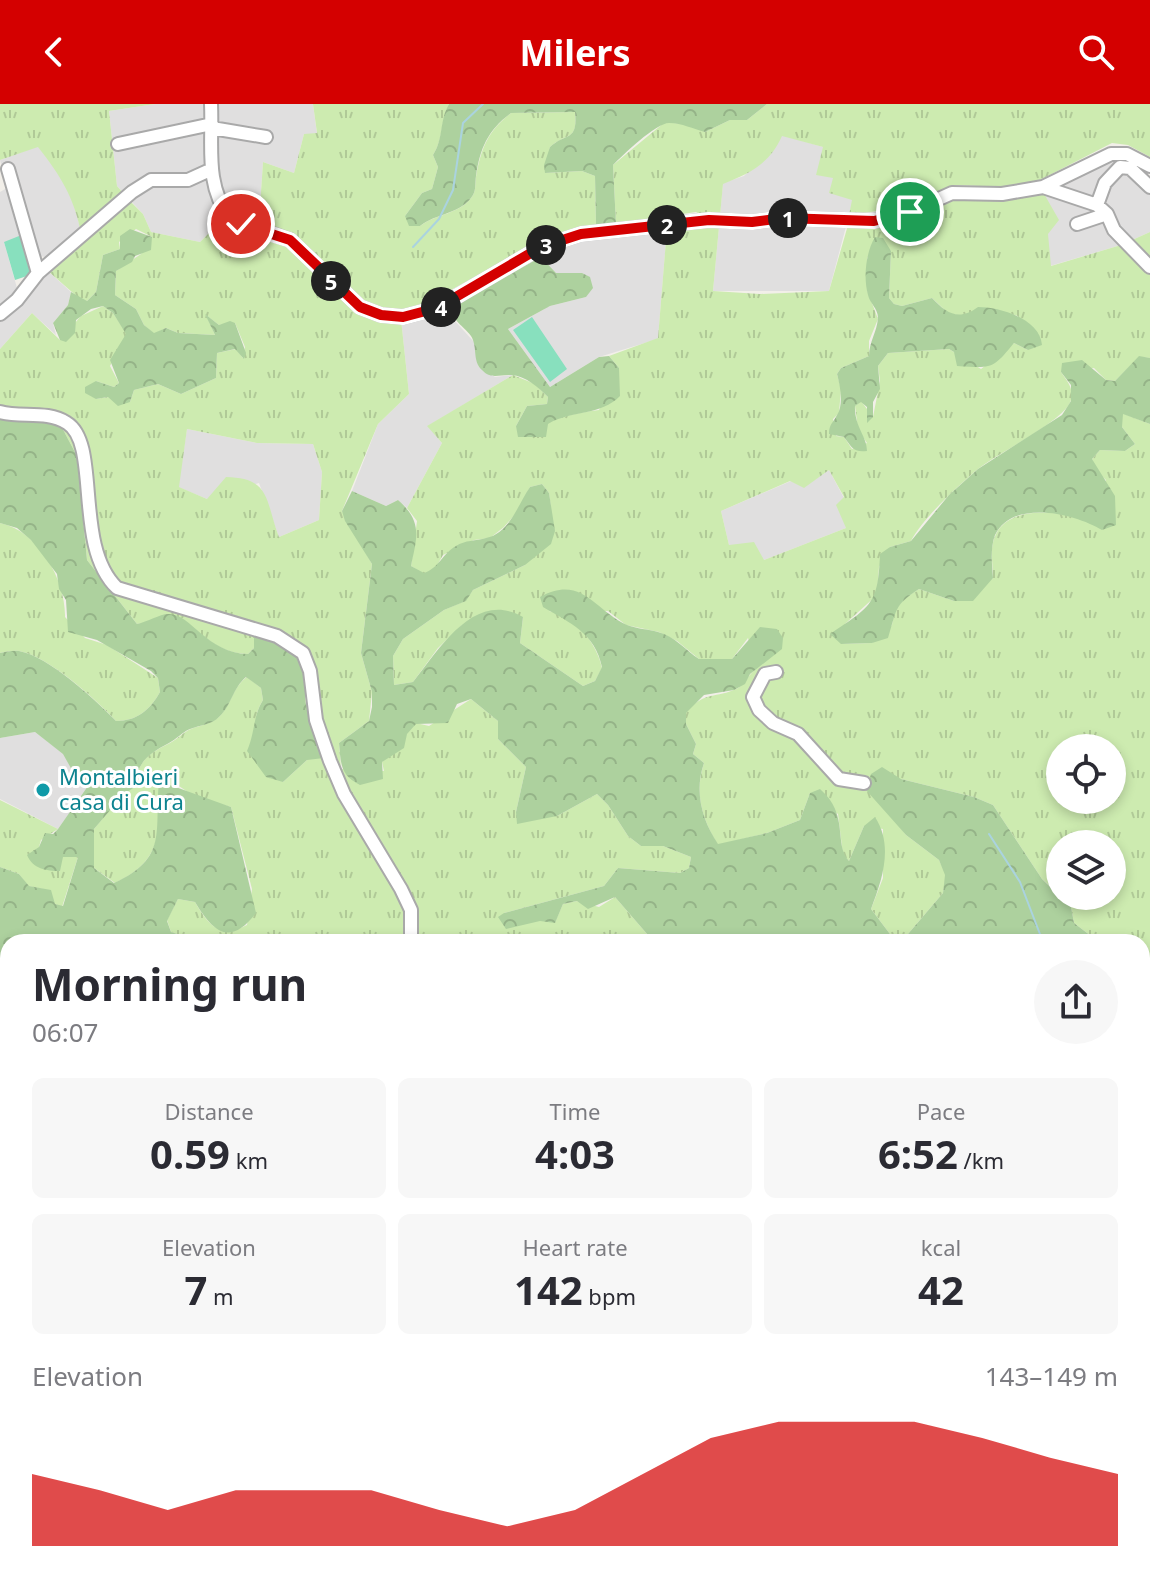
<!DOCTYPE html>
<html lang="en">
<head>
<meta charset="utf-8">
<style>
	:root { --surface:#fff; --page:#f7f7f7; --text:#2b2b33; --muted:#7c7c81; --accent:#d40000 }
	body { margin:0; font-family:"Noto Sans",sans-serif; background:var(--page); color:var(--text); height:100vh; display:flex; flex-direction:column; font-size:30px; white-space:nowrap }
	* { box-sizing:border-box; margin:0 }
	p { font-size:26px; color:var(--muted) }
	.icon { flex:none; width:44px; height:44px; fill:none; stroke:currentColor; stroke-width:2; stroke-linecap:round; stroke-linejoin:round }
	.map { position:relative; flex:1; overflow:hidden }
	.drawer { position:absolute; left:0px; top:830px; width:1150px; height:648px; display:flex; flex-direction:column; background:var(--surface); border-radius:24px 24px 0 0; box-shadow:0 4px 12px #0003 }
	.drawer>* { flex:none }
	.fabs { position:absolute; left:1046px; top:630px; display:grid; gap:16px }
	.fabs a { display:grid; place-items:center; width:80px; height:80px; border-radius:50%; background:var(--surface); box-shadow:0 4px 12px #0003; font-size:40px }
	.pin { position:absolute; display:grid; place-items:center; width:68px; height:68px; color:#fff; margin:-34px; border:4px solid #fff; border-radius:50%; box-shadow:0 2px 8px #0007 }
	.km { position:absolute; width:40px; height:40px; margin:-20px; border-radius:50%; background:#222; color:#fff; font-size:22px; line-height:40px; text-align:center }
	.round { display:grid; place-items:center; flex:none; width:84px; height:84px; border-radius:42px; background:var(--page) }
	.overview { display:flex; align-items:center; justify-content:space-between; height:136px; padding:0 32px }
	h1 { font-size:44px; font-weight:700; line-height:60px }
	.metrics { display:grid; grid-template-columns:repeat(3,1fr); gap:12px; height:136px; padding:8px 32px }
	.metrics div { display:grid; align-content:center; border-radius:12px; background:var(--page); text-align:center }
	.metrics b { font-size:40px; font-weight:700 }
	.metrics small { font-size:22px; font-weight:400 }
	.metrics p { font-size:22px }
	.chart { height:224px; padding:16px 32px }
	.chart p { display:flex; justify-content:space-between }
	.chart svg { width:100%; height:144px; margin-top:8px; fill:var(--accent); opacity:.7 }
	header { display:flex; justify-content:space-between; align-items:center; height:104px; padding:0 32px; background:var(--accent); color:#fff; font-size:36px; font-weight:700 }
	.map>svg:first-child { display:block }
	.residential { fill:#e0dfdf }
	.farmland { fill:url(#farmland-dots) }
	.grass { fill:url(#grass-tufts); fill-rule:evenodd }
	.forest { fill:url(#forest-crowns) }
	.pitch { fill:#88e0be }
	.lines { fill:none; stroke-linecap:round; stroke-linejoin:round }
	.stream { stroke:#aad3df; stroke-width:2 }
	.minor-casing { stroke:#a9a9a9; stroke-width:16 }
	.minor { stroke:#fff; stroke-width:12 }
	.route-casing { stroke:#fff; stroke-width:16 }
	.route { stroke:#d40000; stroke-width:10 }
	.culture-dot { fill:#0f9aa8; stroke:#fff; stroke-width:3 }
	.labels { text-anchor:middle; stroke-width:6; stroke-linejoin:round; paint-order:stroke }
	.culture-label { font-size:22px; fill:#0d838f; stroke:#fff; text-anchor:start }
</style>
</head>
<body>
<header><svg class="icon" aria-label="back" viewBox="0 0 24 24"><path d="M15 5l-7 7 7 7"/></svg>Milers<svg class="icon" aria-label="search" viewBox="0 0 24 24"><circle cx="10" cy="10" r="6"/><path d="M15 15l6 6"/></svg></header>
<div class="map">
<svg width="1150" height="1478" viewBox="0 0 1150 1478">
	<defs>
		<pattern id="farmland-dots" width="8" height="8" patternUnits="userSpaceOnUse" patternTransform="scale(2)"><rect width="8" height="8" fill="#eef0d5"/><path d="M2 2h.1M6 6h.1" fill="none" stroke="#ccceb7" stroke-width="1.8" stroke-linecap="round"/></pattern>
		<pattern id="grass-tufts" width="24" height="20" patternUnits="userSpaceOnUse" patternTransform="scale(2)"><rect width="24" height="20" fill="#cdebb0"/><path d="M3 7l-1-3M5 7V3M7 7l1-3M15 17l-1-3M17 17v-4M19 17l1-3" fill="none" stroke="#b0c997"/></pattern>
		<pattern id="forest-crowns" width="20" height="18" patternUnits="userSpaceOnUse" patternTransform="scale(2)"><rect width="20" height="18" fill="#add19e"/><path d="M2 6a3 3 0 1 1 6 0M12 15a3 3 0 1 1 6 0" fill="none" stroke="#95b388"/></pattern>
	</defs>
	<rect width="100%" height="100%" fill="#f2efe9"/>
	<path class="residential" d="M 155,0 L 313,0 L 317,30 L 304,30 L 294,69 L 263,58 L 260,103 L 249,116 L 213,125 L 200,138 L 151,128 L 143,110 L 117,82 L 109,7 Z
		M 782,31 L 823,43 L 833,74 L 853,96 L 829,187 L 713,187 L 723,79 L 744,72 Z
		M 38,42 L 61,72 L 74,97 L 81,129 L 47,158 L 43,152 L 38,156 L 4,138 L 21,198 L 48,167 L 71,188 L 68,201 L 53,219 L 56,231 L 32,209 L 0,245 L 0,88 L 7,84 L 0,56 Z
		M 1123,55 L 1150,73 L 1150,128 L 1121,141 L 1050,162 L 1043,88 L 1100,56 Z
		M 667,124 L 658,235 L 599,253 L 550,283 L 508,225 L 550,202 L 586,193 L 582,169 L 556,169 L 541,153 L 584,132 Z
		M 450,203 L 453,215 L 476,240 L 478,262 L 495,273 L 513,271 L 428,322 L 442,339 L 407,404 L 398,396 L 386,402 L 352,387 L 378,320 L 409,290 L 401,215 Z
		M 187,325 L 257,339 L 313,340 L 322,368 L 319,416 L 279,433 L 259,379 L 207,395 L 178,383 Z
		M 829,366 L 844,394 L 846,424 L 764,456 L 729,441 L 721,407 L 791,377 L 804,383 Z
		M 35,628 L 64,650 L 77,675 L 89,682 L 58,725 L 0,695 L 0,634 Z"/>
	<path class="farmland" d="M 1150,986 L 1150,1143 L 1142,1152 L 1142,988 Z
		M 1150,1159 L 1150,1212 L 1142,1210 L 1142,1169 Z
		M 8,1185 L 8,1237 L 0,1238 L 0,1211 Z
		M 1150,1222 L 1150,1397 L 1142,1403 L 1142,1231 Z"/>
	<path class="grass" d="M 0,0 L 155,0 L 109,7 L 117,82 L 125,91 L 81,129 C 74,93 60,71 38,43 L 0,56 Z
		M 313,0 L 449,0 C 440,17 444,34 433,51 L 438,63 L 432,85 L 422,89 L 405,112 L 420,122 C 435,110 462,110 473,91 C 476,86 475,79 476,73 C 481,44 488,27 511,9 L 575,8 C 578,38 567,28 550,43 L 545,69 L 582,67 L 595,72 L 596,121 L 549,132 L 440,192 L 432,209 L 401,215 L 409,290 L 378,320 L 342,407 L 372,460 L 361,549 L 372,588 L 369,617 L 339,639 L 341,665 L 384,667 L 382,658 L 416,619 L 429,622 L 471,595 L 498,617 L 498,635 L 526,663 L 516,708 L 557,712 L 597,690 L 608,701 L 628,732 L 641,742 L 663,742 L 691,753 L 689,764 L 680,769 L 618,764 L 604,782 L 504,809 L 555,818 L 563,800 L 577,797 L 599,803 L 615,793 L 654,838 L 190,838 L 189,834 L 171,828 L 167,816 L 178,795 L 195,798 C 209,822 220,835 247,821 L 252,785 L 231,703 L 195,693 L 176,680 L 158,691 C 162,735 156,760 115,779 L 94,764 L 94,725 L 124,689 L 135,683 C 138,656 148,650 170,639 C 178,635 183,628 191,625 C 201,621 211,620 219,613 C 232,600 232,584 247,573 L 261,584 L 263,596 C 244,626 268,651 283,678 L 307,656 L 310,616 L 305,597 L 307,584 L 254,531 L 254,544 L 248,550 C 225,549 215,541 198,528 C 183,516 155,516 137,520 L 87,456 L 77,352 L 59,318 L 0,306 L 0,245 L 32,209 L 60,236 L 81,212 L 103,202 L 113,209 L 127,230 L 110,262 L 119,279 L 114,283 L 96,277 L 96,295 L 108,293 L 130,298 L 134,286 L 158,280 L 181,290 L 216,274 L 217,249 L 236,245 L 243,254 L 245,243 L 235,219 L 219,221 L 206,211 L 215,231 L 178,229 L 166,224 L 154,230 L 144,221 L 136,205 L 115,191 L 116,167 L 141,150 L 152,133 L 136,125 L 119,138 L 120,145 L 103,151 L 96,188 L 87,197 L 81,196 L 48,167 L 127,94 L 143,110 L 151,128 L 200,138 L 213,125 L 249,116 L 260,103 L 263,58 L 294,69 L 304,30 L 317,29 ZM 187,325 L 257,339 L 313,340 L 322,368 L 319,416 L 279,433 C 265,396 271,374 226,373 L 207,395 L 179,383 Z
		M 767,0 L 1150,0 L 1150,53 L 1128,41 L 1112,39 L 1038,77 L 1005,83 L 955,81 L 899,104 L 849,111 L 852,96 L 829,89 L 833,74 L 816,71 L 823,43 L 782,32 C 770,59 751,69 723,80 L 713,187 L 760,190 L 829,187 L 848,121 L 881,122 L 913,112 L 944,94 L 1043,88 L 1059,116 L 1048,130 L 1051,162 L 1121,141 L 1150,128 L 1150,254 L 1139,253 L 1115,277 L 1106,276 L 1094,264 L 1061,268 C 1067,277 1074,284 1071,296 C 1066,316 998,349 978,365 C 959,381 922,415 911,437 L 890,443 L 879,463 L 877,491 L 845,520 L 841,540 L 872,539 L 892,521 C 895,501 903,495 919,485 L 954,497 L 993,474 C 993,460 989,443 996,430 C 1011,400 1064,407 1090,418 L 1106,376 L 1095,366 L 1092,355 L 1100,346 L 1125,347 L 1135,340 L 1122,323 L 1122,309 L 1150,320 L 1150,896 L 1142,896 L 1142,838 L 1092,838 L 1091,832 L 1074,819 L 1071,803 L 1060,792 L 1112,792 L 1112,740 L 1060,740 L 1060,791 L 1042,775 L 993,701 L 974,693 L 901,675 L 889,709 L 906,731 L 939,756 L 946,771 L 943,789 L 908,830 L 911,838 L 896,838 L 871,805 L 883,774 L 883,725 L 864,722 L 849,757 L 843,751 L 838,710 L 810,689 L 800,716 L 767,729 L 718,741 C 702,715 694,689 704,659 L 693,650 L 696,640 L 686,620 L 685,609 C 707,585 714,596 738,584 C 746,579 748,571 756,565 L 748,534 L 732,555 L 699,555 L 677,537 L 659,528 L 626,521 L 608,507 L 549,507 C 575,512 597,539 602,564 L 595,577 L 583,582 L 520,539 L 523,513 L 462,521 L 438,544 L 413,578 L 394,581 L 393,552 L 403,535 L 444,506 L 465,497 L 473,486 L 525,461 L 551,404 L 549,389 L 542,380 L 530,383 L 517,408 L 504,423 L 490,434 L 474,436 L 443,451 L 435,465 L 424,470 L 411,462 L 417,417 L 407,404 L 442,339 L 427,322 L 513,271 L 535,280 L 548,293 L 547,300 L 527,302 L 516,322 C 547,320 568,309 599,306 L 619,264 L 609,252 L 658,234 L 667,124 L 717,119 L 696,108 L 616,120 L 613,61 L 665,18 L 691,21 L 705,28 L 730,16 L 747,16 ZM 876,133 L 891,147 L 889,194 L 894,200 L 902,202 L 932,194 L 949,210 L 966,212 C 985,198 997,207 1018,212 L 1028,246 L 1014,239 L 981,265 L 949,245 L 888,249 L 878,262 L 880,277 L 873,313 L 861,297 L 855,302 L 858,326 L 867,339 L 852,345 L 844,333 L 836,332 L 833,315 L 839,309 L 841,285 L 837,270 L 841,264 L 869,252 L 869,237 L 878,215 L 867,186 L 867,155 ZM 829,366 L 844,393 L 836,401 L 846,424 L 764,456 L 754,438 L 729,441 L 721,407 L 790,377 L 804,384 ZM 1060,644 L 1112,644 L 1112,696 L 1060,696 Z
		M 0,419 C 39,427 66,477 65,513 L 85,534 L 107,541 L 158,574 L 160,588 C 150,606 137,617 116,617 C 97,596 48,552 19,547 C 14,546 5,548 0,549 Z
		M 0,696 L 58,725 L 41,736 L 39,743 L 60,760 L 62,753 L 78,753 L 62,803 L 55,800 L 43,785 L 28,782 L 19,770 L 0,763 Z
		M 0,883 L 8,883 L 5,968 L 8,990 L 0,989 Z
		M 36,1470 L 177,1470 L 175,1478 L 34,1478 Z
		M 309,1470 L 500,1470 L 510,1478 L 321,1478 Z"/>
	<path class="forest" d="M 449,0 L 767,0 L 747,16 L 730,16 L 705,28 C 693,25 682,19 669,19 C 656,19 623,51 613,61 L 616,120 L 596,121 L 595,72 L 582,67 L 545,69 L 544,61 L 550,43 C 566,28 578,38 575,8 L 511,9 C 488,26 480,44 476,72 C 475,79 476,86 473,91 C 462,110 436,109 420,122 L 409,122 L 405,112 L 422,89 L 432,85 L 438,63 L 433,51 C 444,34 439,17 449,0 Z
		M 130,125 L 152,133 L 151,146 L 135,152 L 132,158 L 116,167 L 115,191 L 136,205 L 144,221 L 154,229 L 166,224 L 178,229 L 215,231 L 205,210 L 219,221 L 230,217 L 235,219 L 246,249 L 244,255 L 235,245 L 217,249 L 216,274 L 181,290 L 158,280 L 134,286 L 130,298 L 118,302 L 108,293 L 96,295 L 85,289 L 85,283 L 96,277 L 114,283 L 119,279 L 110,256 L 126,230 L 113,209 L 103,202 L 91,205 L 76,216 L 75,229 L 66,238 L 60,236 L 53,219 L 68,201 L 71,188 L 87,197 L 96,188 L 103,151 L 120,145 L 120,132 Z
		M 875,133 L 883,134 L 891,147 L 889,194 L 894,200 L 902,202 L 932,194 C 947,210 959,217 978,203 C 1000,203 1040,215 1042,241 L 1028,246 L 1014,239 C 992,266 992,264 957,262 L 954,248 L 949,245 L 888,249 L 878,262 L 880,285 L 873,298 L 873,313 L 867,319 L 867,303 L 861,298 L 855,302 C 854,322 867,332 867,347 C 853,349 851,342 844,333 L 829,330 C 829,320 833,319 837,311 C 844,301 840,281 837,270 L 841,264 L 869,252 C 869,238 877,228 878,214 C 878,204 870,200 868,191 C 863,173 866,148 875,133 Z
		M 541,153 L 556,169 L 582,169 L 590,173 L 593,184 L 586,193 L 550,202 L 508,225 L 550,283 L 599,253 L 609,252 L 619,264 L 620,292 C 601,312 571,306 548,320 L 546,333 L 518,333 L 516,322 L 527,302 L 547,300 L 548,293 C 538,283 526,272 511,271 C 500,270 491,276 482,266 C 472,257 478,243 471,232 C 462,220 454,219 450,203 Z
		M 1139,252 L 1150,254 L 1150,320 L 1123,310 L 1122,323 L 1135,340 L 1125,347 L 1100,346 L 1092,355 L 1115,392 L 1116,421 L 1102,426 C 1076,410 1013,394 995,431 C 990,444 992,461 993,474 L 973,497 L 954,497 L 919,485 C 893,502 897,506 888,534 L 872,539 L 841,540 L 830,530 C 872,502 878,500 880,450 L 890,443 L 911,437 L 949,391 L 978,365 L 1062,311 L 1071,297 L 1071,281 L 1061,268 L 1062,259 L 1082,256 L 1106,276 L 1115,277 Z
		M 0,306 L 59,318 L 77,352 L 87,456 L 137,520 C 147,518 160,510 168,510 C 191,509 206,549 248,550 L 254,544 L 254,530 L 292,542 L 306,568 L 305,597 L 324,654 L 307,656 L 283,678 L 266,673 L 247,647 C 255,629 253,612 263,596 L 261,584 L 246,573 C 232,585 232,601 219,613 C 211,621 200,621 190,625 C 182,628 177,635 169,639 C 148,650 137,658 135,683 L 124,690 L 94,725 L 94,764 L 114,779 C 169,754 154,727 159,677 L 231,703 L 256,809 C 230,843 213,828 195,798 L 178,795 L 167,817 L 171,828 L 190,834 L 190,838 L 8,838 L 8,883 L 0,883 L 0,763 L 19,770 L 29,782 L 51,786 L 55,800 L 63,802 L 78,753 L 63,753 L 60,767 C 46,767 33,765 27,751 L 39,743 L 45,729 L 53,730 L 58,725 L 88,682 L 77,675 L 63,650 L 35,628 L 0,634 L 0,549 C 5,548 14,546 19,547 C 48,552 96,596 116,617 C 137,617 150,606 160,588 L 158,574 L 151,567 L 97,536 L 68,528 L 66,496 L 59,485 L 57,470 L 31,436 L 17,424 L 0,419 Z
		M 542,380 L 549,389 L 555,427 L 551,440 L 525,461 L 473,486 L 466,497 L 444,506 L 403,535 L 393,552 L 394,581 L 413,578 C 439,546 474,485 523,513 L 520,539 L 583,582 L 595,577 L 602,563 C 595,529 570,519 543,503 L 540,493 C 582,470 594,506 627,521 C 637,525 648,525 658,528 C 675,532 685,546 699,555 L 732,555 L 760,523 L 777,525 L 783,534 L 782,545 L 750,570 L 745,580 L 734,586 L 704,591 L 686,609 L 686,620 L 696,640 L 693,650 L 704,659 C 694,688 702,716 718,740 L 767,729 L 800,716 L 810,689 L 820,685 C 850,711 833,740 849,757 L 864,722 L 875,713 C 894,742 882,776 871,805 L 896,838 L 654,838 L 615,793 L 588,805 L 577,797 L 563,800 L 555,819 L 540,817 L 506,825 L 498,813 L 504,809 L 604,782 L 618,764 L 680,769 L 689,764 L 691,753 L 663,742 L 641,742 L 628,732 L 608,701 L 597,690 L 557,712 L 517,720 L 516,708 L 526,663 L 498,635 L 498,617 L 471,595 L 457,600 L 448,619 L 416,620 L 407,630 L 404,644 L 382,658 L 383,675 L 360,681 C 340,671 341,660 339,639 L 369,617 L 372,603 L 372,588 L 361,549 L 372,460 L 345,417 L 342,407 L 352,387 L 386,402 L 398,396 C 423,418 417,433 411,462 L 424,469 C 439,464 442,450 456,442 C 465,436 476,437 486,434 C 510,429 518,400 530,383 Z
		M 882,663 L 901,675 L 974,693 L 993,701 L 1042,775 L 1071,803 L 1074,819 L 1091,832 L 1092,838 L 911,838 L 908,830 L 943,789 L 945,771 L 939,756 L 906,731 L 866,686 L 871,670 Z
		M 1142,896 L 1150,896 L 1149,988 L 1142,988 Z
		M 0,989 L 8,990 L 8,1185 L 0,1211 Z
		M 8,1237 L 8,1470 L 36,1470 L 34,1478 L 0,1478 L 0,1238 Z
		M 1150,1397 L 1150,1478 L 663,1478 L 658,1470 L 1142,1470 L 1142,1403 Z
		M 177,1470 L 309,1470 L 321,1478 L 175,1478 Z
		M 500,1470 L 641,1470 L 646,1478 L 510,1478 Z"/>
	<path class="pitch" d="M 24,130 L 36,169 L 15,176 L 4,138 Z
		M 532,213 L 567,265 L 550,278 L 513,226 Z"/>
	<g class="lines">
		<path class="stream" d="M 413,143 L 439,115 L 453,86 L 463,19 L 483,0
			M 989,730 L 1020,778 L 1043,838
			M 1142,942 L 1150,941
			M 1142,1218 L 1150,1216
			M 0,1409 L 8,1402
			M 1142,1444 L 1150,1427
			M 1126,1478 L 1130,1470"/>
		<g class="minor-casing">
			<path id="minor" d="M 211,0 C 213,41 204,79 230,115 L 290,136 L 360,203 L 381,211 L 403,213 L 437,204 L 541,143 L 581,130 L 709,116 L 752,118 L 783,114 L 874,117 L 910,108 L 952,89 L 1002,90 L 1043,83 L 1111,50 L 1127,50 L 1150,62
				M 212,24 L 266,33
				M 118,40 L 212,20
				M 8,65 L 38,169
				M 1043,83 L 1097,101 L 1107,110 L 1114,126 L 1150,163
				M 1097,101 L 1105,79 L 1120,63 L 1130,64 L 1150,83
				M 1077,120 L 1107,110
				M 0,210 L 17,196 L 38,169 L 132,88 L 151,76 L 188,76 L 210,66
				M 0,308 C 21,314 47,306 67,319 C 101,340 73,442 117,484 L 277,532 L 303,549 L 310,567 L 316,616 L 330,657 L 344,690 L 401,785 L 411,806 L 411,838
				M 776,568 L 765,570 L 753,593 L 759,606 L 773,619 L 798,630 L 839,675 L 864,679
				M 1142,1162 L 1150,1152
				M 432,1470 L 446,1478
				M 649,1470 L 656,1478"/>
		</g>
		<use href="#minor" class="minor"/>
	</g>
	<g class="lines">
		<g class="route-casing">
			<path id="route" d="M 241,120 L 290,136 L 360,203 L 381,211 L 403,213 L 437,204 L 541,143 L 581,130 L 709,116 L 752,118 L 783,114 L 874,117 L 910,108"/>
		</g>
		<use href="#route" class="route"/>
	</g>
	<circle class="culture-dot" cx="43" cy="686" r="8"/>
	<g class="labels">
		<g class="culture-label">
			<text x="59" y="681">Montalbieri<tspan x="59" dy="25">casa di Cura</tspan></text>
		</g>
	</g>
</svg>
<div class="fabs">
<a><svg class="icon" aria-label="locate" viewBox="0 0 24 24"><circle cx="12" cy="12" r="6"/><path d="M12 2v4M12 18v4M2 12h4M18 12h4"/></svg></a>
<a><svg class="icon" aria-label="layers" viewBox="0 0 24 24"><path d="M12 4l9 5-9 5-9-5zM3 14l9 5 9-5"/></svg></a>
</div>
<div class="pin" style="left:910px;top:108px;background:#1e9e55"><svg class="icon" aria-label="arrive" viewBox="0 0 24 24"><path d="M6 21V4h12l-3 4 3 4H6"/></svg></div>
<div class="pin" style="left:241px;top:120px;background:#d93025"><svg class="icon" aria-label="check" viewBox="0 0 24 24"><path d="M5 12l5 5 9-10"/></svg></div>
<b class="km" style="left:788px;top:114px">1</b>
<b class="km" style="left:667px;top:121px">2</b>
<b class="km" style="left:546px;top:141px">3</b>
<b class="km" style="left:441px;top:203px">4</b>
<b class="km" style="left:331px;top:177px">5</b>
<section class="drawer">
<div class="overview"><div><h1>Morning run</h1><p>06:07</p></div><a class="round"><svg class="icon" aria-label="share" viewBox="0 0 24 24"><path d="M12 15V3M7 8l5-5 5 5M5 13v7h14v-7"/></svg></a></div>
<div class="metrics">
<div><p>Distance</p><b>0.59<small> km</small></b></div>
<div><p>Time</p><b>4:03</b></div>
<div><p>Pace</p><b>6:52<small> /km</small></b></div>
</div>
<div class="metrics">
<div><p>Elevation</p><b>7<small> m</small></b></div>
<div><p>Heart rate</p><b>142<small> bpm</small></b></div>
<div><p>kcal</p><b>42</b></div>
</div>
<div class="chart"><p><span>Elevation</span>143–149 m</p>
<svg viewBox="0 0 160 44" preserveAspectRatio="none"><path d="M0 44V22L10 27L20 33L30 27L40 27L50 27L60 33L70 38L80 33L90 22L100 11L110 6L120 6L130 6L140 11L150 17L160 22V44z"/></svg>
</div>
</section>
</div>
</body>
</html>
